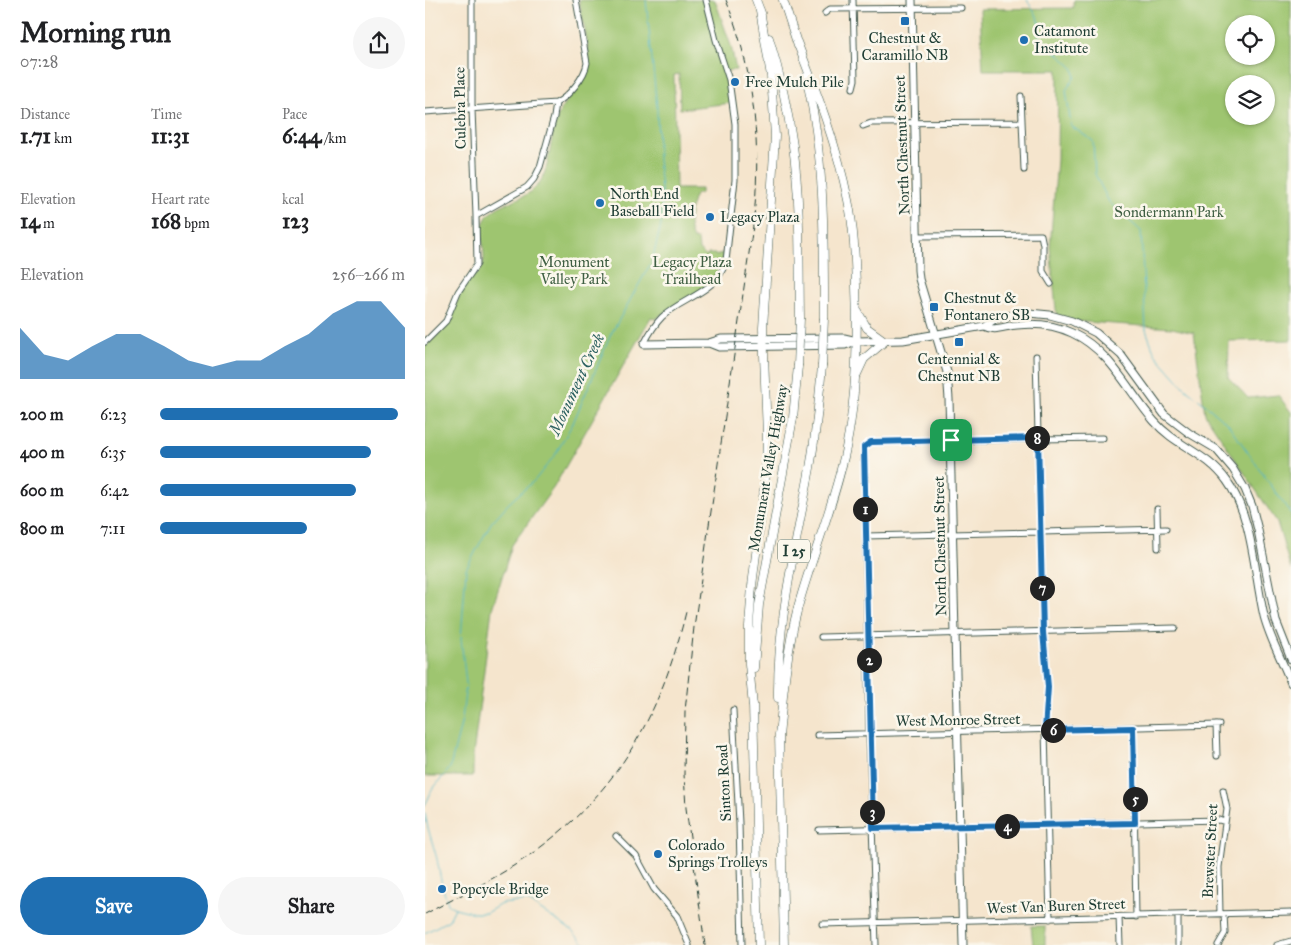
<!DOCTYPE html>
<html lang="en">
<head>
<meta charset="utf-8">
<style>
	:root { --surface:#fff; --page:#f6f6f6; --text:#202124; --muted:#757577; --accent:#1f6fb2 }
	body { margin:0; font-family:"IM FELL Great Primer",serif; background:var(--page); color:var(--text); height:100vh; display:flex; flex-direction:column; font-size:19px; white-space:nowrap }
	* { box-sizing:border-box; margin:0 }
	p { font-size:16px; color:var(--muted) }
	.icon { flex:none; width:28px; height:28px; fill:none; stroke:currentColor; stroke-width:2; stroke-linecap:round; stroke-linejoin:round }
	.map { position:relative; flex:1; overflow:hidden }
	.sheet { display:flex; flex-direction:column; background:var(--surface); width:425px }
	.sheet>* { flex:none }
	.fabs { position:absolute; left:800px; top:15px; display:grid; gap:10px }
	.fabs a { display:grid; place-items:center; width:50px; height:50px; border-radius:50%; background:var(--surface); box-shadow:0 1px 4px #0004; font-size:25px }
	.pin { position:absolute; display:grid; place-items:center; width:42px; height:42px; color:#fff; margin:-21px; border-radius:10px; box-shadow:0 2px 8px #0006 }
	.km { position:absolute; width:25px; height:25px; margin:-12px; border-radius:50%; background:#222; color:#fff; font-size:14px; line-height:25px; text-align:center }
	.round { display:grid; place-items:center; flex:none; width:52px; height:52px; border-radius:26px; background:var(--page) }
	.headline { display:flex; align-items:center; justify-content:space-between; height:85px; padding:0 20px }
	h1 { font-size:28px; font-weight:800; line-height:38px }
	.stats { display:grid; grid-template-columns:repeat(3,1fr); gap:8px; height:85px; padding:5px 20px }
	.stats div { display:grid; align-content:center }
	.stats b { font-size:21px; font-weight:800 }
	.stats small { font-size:14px; font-weight:400 }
	.stats p { font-size:14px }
	.chart { height:140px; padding:10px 20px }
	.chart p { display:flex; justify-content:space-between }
	.chart svg { width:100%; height:90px; margin-top:5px; fill:var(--accent); opacity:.7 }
	.button { display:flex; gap:10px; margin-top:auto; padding:10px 20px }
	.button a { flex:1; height:58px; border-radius:30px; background:var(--accent); color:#fff; font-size:20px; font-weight:800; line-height:58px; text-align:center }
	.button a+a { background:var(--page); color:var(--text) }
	ul { padding:0 20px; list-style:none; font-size:16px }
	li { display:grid; grid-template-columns:80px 60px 1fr; align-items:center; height:38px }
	li i { height:12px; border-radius:6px; background:var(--accent) }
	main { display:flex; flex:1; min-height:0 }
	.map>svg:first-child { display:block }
	.park { fill:#9ec570; stroke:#5e8152; fill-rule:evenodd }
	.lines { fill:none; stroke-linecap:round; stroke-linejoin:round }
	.stream { stroke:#4ab5c8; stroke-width:1 }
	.minor-casing { stroke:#3f564b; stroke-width:7 }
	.major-casing { stroke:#3f564b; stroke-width:9 }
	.highway-casing { stroke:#3f564b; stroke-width:9 }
	.minor { stroke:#fff; stroke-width:5 }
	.major { stroke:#fff; stroke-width:7 }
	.highway { stroke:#fff; stroke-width:8 }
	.rail { stroke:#1f3d34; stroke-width:1; stroke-dasharray:8 4; stroke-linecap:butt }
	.highway-bridge-casing { stroke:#3f564b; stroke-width:9; stroke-linecap:butt }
	.highway-bridge { stroke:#fff; stroke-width:8 }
	.route-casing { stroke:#fff; stroke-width:10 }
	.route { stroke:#1f6fb2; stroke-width:6 }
	.poi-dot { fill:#1f6fb2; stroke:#fbf7ec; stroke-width:2 }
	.labels { text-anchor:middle; stroke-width:5; stroke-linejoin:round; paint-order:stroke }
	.shield { fill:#fbf7ec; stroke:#61756b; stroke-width:1 }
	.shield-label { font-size:14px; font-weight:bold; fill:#1f3d34 }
	.poi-label { font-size:15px; fill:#1f3d34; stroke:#fbf7ec; text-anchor:start }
	.street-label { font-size:15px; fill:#1f3d34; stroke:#fbf7ec }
	.park-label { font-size:15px; fill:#3f5f43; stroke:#fbf7ec }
	.water-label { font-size:16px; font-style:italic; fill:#2c6160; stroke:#fbf7ec }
</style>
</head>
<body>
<main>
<section class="sheet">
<div class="headline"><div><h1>Morning run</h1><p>07:28</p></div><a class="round"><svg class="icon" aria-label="share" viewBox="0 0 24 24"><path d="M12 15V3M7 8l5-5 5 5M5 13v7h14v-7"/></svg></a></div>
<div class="stats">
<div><p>Distance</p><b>1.71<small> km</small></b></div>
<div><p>Time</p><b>11:31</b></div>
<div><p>Pace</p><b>6:44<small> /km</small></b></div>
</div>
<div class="stats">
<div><p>Elevation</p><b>14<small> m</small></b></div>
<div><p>Heart rate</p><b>168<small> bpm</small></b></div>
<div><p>kcal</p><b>123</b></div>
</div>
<div class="chart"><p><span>Elevation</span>256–266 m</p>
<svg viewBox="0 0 160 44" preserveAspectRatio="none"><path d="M0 44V19L10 32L20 35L30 28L40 22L50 22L60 28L70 35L80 38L90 35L100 35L110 28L120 22L130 12L140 6L150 6L160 19V44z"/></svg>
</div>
<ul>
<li><b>200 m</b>6:23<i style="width:97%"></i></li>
<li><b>400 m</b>6:35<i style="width:86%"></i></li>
<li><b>600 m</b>6:42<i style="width:80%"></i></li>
<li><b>800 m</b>7:11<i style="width:60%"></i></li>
</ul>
<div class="button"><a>Save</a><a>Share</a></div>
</section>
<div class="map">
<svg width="866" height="945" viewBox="0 0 866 945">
	<rect width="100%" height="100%" fill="#fbf7ec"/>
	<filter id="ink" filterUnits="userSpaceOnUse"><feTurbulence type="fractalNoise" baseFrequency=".02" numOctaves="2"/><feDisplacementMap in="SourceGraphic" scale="10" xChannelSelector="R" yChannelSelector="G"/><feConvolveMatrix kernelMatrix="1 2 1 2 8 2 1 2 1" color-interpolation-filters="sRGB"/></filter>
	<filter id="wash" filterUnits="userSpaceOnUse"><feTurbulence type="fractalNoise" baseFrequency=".0096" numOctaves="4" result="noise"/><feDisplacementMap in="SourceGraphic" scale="20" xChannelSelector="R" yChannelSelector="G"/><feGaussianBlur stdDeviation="1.12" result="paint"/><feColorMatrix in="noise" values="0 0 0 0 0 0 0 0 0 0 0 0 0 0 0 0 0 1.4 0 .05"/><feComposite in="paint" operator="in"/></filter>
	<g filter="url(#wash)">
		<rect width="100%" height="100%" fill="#f5e5cd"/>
		<path class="park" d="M 154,0 L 290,0 L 306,46 L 311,70 L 299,71 L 306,103 L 255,109 L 254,74 L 249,75 L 251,189 L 276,189 L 276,193 L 270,195 C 264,205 262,230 268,239 L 273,240 L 274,250 L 282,257 L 283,254 L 290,254 L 291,256 L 299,252 C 298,257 297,263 295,267 C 284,292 251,303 231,319 L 226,317 L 129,487 L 87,545 L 67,609 L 48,755 L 48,776 L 0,776 L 0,347 C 9,338 21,327 26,315 C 32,303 35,291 43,281 C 48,275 56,273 58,265 C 62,249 52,234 60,220 C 70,201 98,202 111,187 C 126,171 124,142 131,122 C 137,103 149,90 162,75 C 168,58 157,19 154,0 Z
			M 649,0 L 866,0 L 866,340 L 804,341 L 803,377 L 823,398 L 853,395 L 866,412 L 866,570 L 852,522 L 780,414 L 769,333 L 747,328 L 632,320 L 625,247 L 632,160 L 633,70 L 558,70 L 555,9 L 648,8 ZM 809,24 L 841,24 L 841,56 L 809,56 ZM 809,84 L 841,84 L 841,116 L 809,116 Z
			M 606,926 L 620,926 L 620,945 L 608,945 Z"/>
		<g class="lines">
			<path class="stream" d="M 602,0 L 614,20 L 613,35 L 649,69 L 650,77 L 641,90 L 646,126 L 668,141 L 670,174 L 684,202 L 716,231 L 721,330 L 730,354 L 759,387 L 803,424 L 866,514
				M 0,806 L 7,790 L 25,768 L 37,720 L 41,683 L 36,639 L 41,569 L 66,523 L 84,503 L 110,480 L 130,455 L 148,423 L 186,334 L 227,261 L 236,225 L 237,199 L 233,159 L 232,108 L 221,0
				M 0,813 C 2,829 8,843 12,859 C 15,875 17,890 24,905 L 30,908 L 50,913 L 61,913 L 76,904 L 102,901 L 146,930 L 161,945
				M 0,933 L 24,920 L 30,908"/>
		</g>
	</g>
	<g filter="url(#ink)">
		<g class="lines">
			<g class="minor-casing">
				<path id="minor" d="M 47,0 L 47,109 L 51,216
					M 400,13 L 405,9 L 536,8
					M 428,88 L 430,80 L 428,0
					M 596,96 L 599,170
					M 0,112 L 131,103
					M 438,126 L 446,123 L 597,122
					M 493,236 L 616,235 L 618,245 L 618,271 L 626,284
					M 0,342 L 21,321 L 33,292 L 52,264 L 51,216 L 102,187 L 109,179 L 115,167 L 129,117 L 131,103 C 143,97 160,77 162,63 L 151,0
					M 219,344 C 224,334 229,325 237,317 C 258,297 292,293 301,261 L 310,180 L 310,124 L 304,80 L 291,40 L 281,0
					M 611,356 L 618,631 L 623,687 L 620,731 L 625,919
					M 732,509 L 733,548
					M 441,536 L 741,529
					M 396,637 L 750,628
					M 308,710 L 314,823 L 317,945
					M 791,725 L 792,756
					M 708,728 L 711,917
					M 392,735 L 794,725
					M 394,830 L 794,820 L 800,822
					M 191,836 L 211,856 L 229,889 L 252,916 L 264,945
					M 795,914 L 794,867 L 802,809 L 798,790
					M 753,915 L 753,945
					M 694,917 L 695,945
					M 397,924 L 866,912
					M 451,945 L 444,734 L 439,447 L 446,442 L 678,438
					M 793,945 L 800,933 L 799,914
					M 852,945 L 866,941"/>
			</g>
			<g class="major-casing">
				<path id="major" d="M 487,0 L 493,270 L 494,279 L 522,372 L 524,399 L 538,945
					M 559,326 C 570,332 579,326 592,325 C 610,323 630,325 647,333 C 686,351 702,390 729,421 C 750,446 781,452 802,481 C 828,517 829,573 839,616 C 845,639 857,660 866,683
					M 284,343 L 294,347 L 420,345 L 431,341
					M 219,344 L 284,343 L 296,339 L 419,338 L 432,341 L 478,340 L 559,326 L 570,319 L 586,315 L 604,313 L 625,315 L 647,321 L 671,333 L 696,355 L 739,414 L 764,433 L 791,449 L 808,469 L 820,489 L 827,506 L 833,530 L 851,621 L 866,659"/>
			</g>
			<g class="highway-casing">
				<path id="highway" d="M 331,0 L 336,13
					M 358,0 L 373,46
					M 344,38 C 355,74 363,109 368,146 C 376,203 374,261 375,318
					M 381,77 C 400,156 399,237 399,318
					M 432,374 L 439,359 L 460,341 L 442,328 L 433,312
					M 329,668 L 334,605 L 368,418 L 373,366
					M 353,698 C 352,620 371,545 385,468 C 391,434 394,400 397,366
					M 328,704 L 334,945
					M 328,707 L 324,664 L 324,626 L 327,586 L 341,474 L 342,435 L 338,328 L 350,136 L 346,76 L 335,10
					M 354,734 L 359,945
					M 354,737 C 358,694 362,649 373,607 C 388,553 410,502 421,448 C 432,395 433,340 431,286 C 430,257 429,228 423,200 C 412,145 392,93 372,42"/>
			</g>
			<use href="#minor" class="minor"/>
			<use href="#major" class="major"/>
			<use href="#highway" class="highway"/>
			<path class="rail" d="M 0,914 C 32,897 66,881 96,861 C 189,799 235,719 261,612
				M 280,945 L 261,808 L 259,774 L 260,711 L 269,627 L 328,226 C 337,148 330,73 301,0"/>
			<g class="highway-bridge-casing">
				<path id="highway-bridge" d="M 373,366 L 375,318
					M 397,366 L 399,318"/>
			</g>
			<use href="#highway-bridge" class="highway-bridge"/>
		</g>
	</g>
	<g class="lines" filter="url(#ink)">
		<g class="route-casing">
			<path id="route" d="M 613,438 L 618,632 L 623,687 L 620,730 L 708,728 L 710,823 L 448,828 L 439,447 L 446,442 Z"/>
		</g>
		<use href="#route" class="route"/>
	</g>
	<g class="poi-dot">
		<rect x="475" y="16" width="10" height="10" rx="2.5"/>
		<circle cx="599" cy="40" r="5"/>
		<circle cx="310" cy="82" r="5"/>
		<circle cx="175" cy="203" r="5"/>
		<circle cx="285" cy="217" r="5"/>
		<rect x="504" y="302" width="10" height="10" rx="2.5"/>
		<rect x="529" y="337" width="10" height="10" rx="2.5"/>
		<circle cx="233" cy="854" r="5"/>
		<circle cx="17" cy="889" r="5"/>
	</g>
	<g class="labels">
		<rect class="shield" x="353" y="539.5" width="32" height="23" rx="4"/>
		<g class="shield-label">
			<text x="369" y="556">I 25</text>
		</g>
		<g class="poi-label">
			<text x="609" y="36">Catamont<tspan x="609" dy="17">Institute</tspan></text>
			<text x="480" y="43" text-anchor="middle">Chestnut &amp;<tspan x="480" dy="17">Caramillo NB</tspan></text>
			<text x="320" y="87">Free Mulch Pile</text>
			<text x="185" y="199">North End<tspan x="185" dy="17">Baseball Field</tspan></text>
			<text x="295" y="222">Legacy Plaza</text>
			<text x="519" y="303">Chestnut &amp;<tspan x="519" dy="17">Fontanero SB</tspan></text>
			<text x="534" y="364" text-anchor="middle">Centennial &amp;<tspan x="534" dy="17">Chestnut NB</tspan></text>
			<text x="243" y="850">Colorado<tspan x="243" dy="17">Springs Trolleys</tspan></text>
			<text x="27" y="894">Popcycle Bridge</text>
		</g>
		<g class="street-label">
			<text transform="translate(35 108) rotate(-91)" y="5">Culebra Place</text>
			<text transform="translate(477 145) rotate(-92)" y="5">North Chestnut Street</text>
			<text transform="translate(343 468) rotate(-80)" y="5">Monument Valley Highway</text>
			<text transform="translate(515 546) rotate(-91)" y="5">North Chestnut Street</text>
			<text transform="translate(533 720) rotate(-1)" y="5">West Monroe Street</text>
			<text transform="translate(299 783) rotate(-93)" y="5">Sinton Road</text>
			<text transform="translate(785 851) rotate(-87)" y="5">Brewster Street</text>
			<text transform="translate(631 906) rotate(-2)" y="5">West Van Buren Street</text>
		</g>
		<g class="park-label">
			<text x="744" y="217">Sondermann Park</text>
			<text x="149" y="267">Monument<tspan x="149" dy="17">Valley Park</tspan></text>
			<text x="267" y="267">Legacy Plaza<tspan x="267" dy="17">Trailhead</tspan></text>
		</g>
		<g class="water-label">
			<text transform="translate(151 384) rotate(-65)" y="6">Monument Creek</text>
		</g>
	</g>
</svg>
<div class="fabs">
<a><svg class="icon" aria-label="locate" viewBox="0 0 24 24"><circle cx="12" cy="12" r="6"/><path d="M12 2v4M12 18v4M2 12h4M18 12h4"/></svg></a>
<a><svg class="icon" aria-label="layers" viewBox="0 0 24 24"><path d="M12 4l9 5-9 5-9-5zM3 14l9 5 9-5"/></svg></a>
</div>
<div class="pin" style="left:526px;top:440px;background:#1e9e55"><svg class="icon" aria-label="arrive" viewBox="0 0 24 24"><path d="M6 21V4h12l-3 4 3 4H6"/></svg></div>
<b class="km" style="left:440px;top:509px">1</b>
<b class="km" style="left:444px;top:660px">2</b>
<b class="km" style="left:447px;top:812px">3</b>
<b class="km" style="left:582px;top:826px">4</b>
<b class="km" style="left:710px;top:799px">5</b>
<b class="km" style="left:628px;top:730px">6</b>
<b class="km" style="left:617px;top:588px">7</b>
<b class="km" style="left:612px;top:438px">8</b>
</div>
</main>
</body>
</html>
